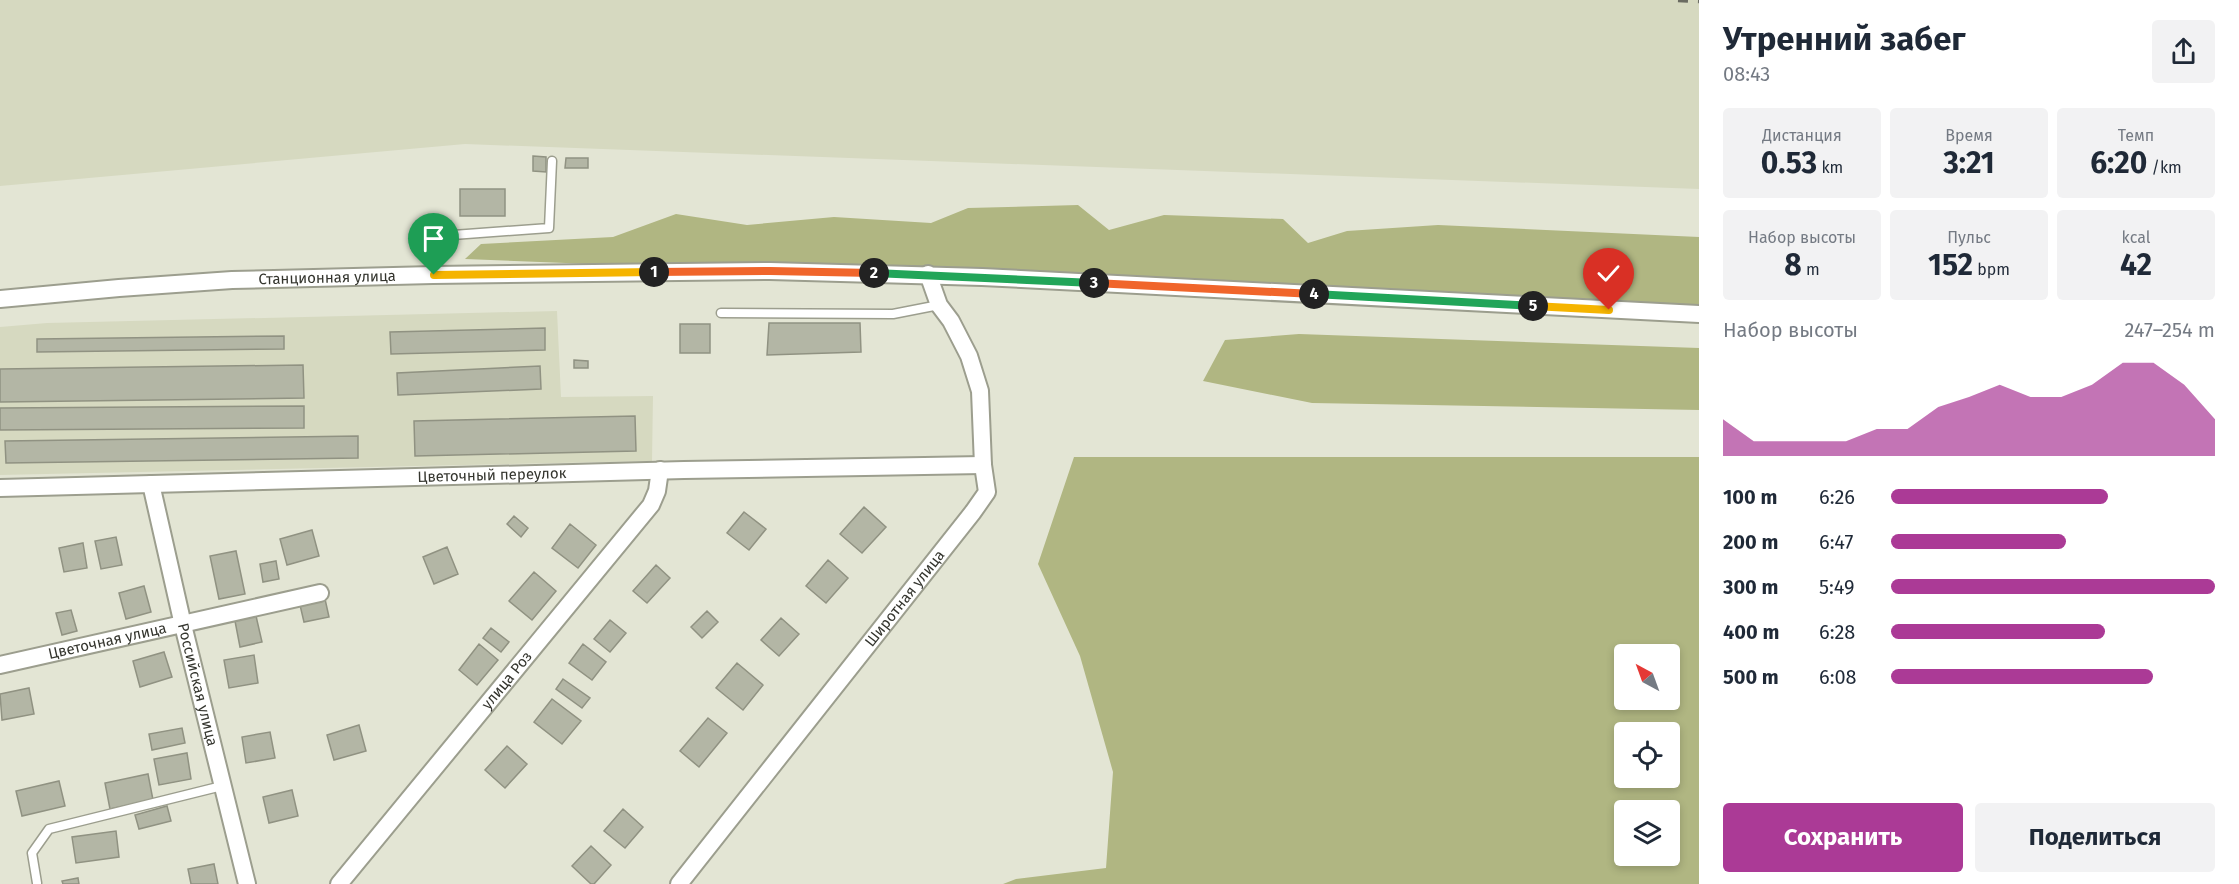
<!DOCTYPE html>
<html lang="ru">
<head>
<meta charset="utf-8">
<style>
	:root { --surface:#fff; --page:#f2f2f3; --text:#1f2937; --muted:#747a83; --accent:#ab3a96 }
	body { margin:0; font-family:"Fira Sans",sans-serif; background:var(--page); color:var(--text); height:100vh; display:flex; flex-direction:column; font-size:22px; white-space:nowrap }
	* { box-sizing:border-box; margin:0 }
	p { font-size:20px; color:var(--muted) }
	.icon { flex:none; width:33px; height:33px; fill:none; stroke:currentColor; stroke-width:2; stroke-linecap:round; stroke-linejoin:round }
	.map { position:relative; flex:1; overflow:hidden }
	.side { display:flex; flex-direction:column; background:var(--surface); width:540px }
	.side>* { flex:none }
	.needle { width:39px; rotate:319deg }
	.buttons { position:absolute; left:1614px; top:644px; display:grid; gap:12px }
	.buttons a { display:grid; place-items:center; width:66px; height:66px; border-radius:6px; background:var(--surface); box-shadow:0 3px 9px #0003; font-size:30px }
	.pin { position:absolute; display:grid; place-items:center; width:51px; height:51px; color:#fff; margin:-62px -26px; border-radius:50% 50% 50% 0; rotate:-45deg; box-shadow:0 0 6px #0007 }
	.pin .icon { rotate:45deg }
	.km { position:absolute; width:30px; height:30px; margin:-15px; border-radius:50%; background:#222; color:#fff; font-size:16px; line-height:30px; text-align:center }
	.round { display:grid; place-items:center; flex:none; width:63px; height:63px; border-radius:6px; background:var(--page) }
	.overview { display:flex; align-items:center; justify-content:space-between; height:102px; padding:0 24px }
	h1 { font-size:33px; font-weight:700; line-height:45px }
	.figures { display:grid; grid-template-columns:repeat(3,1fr); gap:9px; height:102px; padding:6px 24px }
	.figures div { display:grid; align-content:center; border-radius:6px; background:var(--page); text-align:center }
	.figures b { font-size:30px; font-weight:700 }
	.figures small { font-size:16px; font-weight:400 }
	.figures p { font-size:16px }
	.chart { height:168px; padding:12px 24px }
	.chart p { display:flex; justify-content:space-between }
	.chart svg { width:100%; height:108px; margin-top:6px; fill:var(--accent); opacity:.7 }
	.button { display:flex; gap:12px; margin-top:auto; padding:12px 24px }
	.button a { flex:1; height:69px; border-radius:6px; background:var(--accent); color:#fff; font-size:24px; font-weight:700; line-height:69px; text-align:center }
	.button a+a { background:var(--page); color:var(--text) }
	ul { padding:0 24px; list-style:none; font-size:20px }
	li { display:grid; grid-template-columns:96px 72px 1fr; align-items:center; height:45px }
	li i { height:15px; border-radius:8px; background:var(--accent) }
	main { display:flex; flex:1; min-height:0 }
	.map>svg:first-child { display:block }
	.built { fill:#d6d9c0 }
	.green { fill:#b0b682; fill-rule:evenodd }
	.building { fill:#b3b6a5; stroke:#909282; stroke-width:1.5 }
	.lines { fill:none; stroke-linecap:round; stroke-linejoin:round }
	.lane-casing { stroke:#9c9e8e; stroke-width:11 }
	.street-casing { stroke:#9c9e8e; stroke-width:20 }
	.lane { stroke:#fff; stroke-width:8 }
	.street { stroke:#fff; stroke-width:16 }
	.rail { stroke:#6a6b61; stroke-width:4.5; stroke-dasharray:10 10; stroke-linecap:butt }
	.split-1-casing { stroke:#fff; stroke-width:12 }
	.split-2-casing { stroke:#fff; stroke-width:12 }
	.split-3-casing { stroke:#fff; stroke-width:12 }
	.split-4-casing { stroke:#fff; stroke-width:12 }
	.split-5-casing { stroke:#fff; stroke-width:12 }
	.split-6-casing { stroke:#fff; stroke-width:12 }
	.split-1 { stroke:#f5b400; stroke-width:8 }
	.split-2 { stroke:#f0652b; stroke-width:8 }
	.split-3 { stroke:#22a559; stroke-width:8 }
	.split-4 { stroke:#f0652b; stroke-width:8 }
	.split-5 { stroke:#22a559; stroke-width:8 }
	.split-6 { stroke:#f5b400; stroke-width:8 }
	.labels { text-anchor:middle; stroke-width:4.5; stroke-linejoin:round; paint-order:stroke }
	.street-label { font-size:15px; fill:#34352e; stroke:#e3e5d4 }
</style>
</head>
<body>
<main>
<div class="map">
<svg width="1699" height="884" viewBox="0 0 1699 884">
	<rect width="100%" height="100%" fill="#e3e5d4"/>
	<path class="built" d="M 0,0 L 1699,0 L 1699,189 L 465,144 L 0,186 Z
		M 557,311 L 561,397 L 653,396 L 652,461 L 0,475 L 0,327 L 47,323 Z"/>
	<path class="green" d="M 1078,205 L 1109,230 L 1164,215 L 1283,219 L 1308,243 L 1347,231 L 1438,225 L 1699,237 L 1699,307 L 465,259 L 481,244 L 613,237 L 676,214 L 747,225 L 834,217 L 931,223 L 968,208 Z
		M 1299,334 L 1699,348 L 1699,410 L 1312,403 L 1203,381 L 1225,340 Z
		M 1074,457 L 1699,457 L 1699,884 L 1003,884 L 1016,879 L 1106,868 L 1113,772 L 1080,656 L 1038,564 ZM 1624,654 L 1670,654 L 1670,699 L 1624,699 ZM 1624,732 L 1670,732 L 1670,777 L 1624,777 ZM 1624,810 L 1670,810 L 1670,855 L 1624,855 Z"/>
	<path class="building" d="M 533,156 L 546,157 L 546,172 L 533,171 Z
		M 566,158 L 588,158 L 588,168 L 565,168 Z
		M 460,189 L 505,189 L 505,216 L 460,216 Z
		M 769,323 L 860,323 L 861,352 L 767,355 Z
		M 680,324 L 710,324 L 710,353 L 680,353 Z
		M 545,328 L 545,350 L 391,354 L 390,332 Z
		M 284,336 L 284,349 L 37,352 L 37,339 Z
		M 574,360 L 588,361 L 588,368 L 574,368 Z
		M 303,365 L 304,398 L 0,402 L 0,369 Z
		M 540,366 L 541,389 L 398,395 L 397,373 Z
		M 304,406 L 304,428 L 0,430 L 0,408 Z
		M 635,416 L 636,451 L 415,456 L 414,421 Z
		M 358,436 L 358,458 L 6,463 L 5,441 Z
		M 864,507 L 886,527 L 862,553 L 840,534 Z
		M 744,512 L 766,529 L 749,550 L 727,533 Z
		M 514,516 L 528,528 L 521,537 L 507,524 Z
		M 570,524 L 596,545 L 578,568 L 552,548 Z
		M 312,530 L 319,556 L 287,565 L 280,539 Z
		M 116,537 L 122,565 L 101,569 L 95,541 Z
		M 83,543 L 87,568 L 64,572 L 59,548 Z
		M 447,547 L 458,574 L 434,584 L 423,557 Z
		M 236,551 L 245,594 L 219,599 L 210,556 Z
		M 828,560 L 848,578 L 826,603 L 806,586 Z
		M 276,561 L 279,579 L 263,582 L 260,564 Z
		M 656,565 L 670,578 L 647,603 L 633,591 Z
		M 534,572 L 556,591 L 532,620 L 509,601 Z
		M 144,586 L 151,612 L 126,619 L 119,593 Z
		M 325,599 L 329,617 L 304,622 L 300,605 Z
		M 71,610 L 77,631 L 62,635 L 56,613 Z
		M 707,611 L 718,622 L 702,638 L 691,627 Z
		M 256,616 L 262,642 L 240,647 L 235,621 Z
		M 781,618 L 799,634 L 779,656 L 761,640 Z
		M 610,620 L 626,633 L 610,652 L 594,639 Z
		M 491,628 L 509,642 L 501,652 L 483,638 Z
		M 479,644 L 498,660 L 477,685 L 459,670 Z
		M 583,644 L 606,662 L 592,680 L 569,663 Z
		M 164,652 L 172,677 L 140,687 L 133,661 Z
		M 254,655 L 258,683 L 229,688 L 224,660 Z
		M 737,663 L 763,685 L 743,710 L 716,688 Z
		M 563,679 L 590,698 L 582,708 L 556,689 Z
		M 29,688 L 34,714 L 2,720 L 0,694 Z
		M 552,699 L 581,721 L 562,744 L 534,722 Z
		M 708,718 L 727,733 L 699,767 L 680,751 Z
		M 359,725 L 366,751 L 334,760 L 327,735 Z
		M 182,728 L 185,743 L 152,750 L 149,734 Z
		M 270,732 L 275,758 L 246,763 L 242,737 Z
		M 507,746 L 527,764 L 505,788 L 485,770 Z
		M 187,753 L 191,779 L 159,785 L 154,759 Z
		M 148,774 L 153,800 L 110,809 L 105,783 Z
		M 59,781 L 65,806 L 22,816 L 16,791 Z
		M 292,790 L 298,816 L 269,823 L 263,797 Z
		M 167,806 L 171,821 L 139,829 L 135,815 Z
		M 623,809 L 643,827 L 625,848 L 604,831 Z
		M 116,831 L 119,857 L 76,863 L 72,837 Z
		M 591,846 L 611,865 L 594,884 L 591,884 L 572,866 Z
		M 214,864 L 218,884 L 191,884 L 188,869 Z
		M 78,878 L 79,884 L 63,884 L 62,881 Z"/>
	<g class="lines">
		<g class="lane-casing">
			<path id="lane" d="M 433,275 L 434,258 L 453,235 L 549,228 L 552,161
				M 721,313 L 893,314 L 939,305
				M 37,883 L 32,853 L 49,829 L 222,786"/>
		</g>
		<g class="street-casing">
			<g id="street">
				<path id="s1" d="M 0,299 L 119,288 L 232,280 L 433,275 L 770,271 L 982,277 L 1699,314"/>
				<path id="s2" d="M 151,484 L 183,625 L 247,884"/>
				<path id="s3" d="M 0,488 L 684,470 L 983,465"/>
				<path id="s4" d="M 0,665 L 320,593"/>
				<path id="s5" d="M 339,884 L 651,505 L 657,491 L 660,470"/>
				<path id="s6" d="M 679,884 L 973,512 L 987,492 L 983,465 L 980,391 L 969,356 L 951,321 L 939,305 L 928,274"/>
			</g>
		</g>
		<use href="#lane" class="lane"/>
		<use href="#street" class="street"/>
		<path class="rail" d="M 1678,0 L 1699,1"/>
	</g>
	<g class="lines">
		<g class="split-1-casing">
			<path id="split-1" d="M 434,275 L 654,272"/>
		</g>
		<g class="split-2-casing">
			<path id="split-2" d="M 654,272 L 770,271 L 874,273"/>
		</g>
		<g class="split-3-casing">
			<path id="split-3" d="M 874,273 L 1094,283"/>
		</g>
		<g class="split-4-casing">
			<path id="split-4" d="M 1094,283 L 1314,294"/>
		</g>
		<g class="split-5-casing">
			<path id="split-5" d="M 1314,294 L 1533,306"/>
		</g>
		<g class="split-6-casing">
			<path id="split-6" d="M 1533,306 L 1609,310"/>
		</g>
		<use href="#split-1" class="split-1"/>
		<use href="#split-2" class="split-2"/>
		<use href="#split-3" class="split-3"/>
		<use href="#split-4" class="split-4"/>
		<use href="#split-5" class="split-5"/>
		<use href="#split-6" class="split-6"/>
	</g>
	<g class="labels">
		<g class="street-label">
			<text dy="5" stroke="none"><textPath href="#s1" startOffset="328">Станционная улица</textPath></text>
			<text dy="5" stroke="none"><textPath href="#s3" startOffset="492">Цветочный переулок</textPath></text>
			<text dy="5" stroke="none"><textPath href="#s6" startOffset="364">Широтная улица</textPath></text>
			<text dy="5" stroke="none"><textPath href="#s4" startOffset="110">Цветочная улица</textPath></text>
			<text dy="5" stroke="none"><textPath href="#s5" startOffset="264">улица Роз</textPath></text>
			<text dy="5" stroke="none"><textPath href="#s2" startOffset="206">Российская улица</textPath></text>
		</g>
	</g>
</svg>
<div class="buttons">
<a><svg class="needle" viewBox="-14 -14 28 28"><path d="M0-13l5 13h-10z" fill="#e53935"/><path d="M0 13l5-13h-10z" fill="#747a83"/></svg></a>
<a><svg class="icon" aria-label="locate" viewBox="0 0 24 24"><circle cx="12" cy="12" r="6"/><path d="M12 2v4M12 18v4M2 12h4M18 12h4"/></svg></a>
<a><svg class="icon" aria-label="layers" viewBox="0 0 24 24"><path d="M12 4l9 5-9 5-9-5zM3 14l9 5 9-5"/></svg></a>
</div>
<div class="pin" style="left:434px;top:275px;background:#1e9e55"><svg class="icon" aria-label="arrive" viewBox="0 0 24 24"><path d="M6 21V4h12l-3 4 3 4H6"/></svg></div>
<div class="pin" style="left:1609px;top:310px;background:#d93025"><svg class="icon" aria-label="check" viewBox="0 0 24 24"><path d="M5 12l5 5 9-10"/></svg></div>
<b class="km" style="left:654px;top:272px">1</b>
<b class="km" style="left:874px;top:273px">2</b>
<b class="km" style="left:1094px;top:283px">3</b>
<b class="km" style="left:1314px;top:294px">4</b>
<b class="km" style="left:1533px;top:306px">5</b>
</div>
<section class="side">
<div class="overview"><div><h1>Утренний забег</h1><p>08:43</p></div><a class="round"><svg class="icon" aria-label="share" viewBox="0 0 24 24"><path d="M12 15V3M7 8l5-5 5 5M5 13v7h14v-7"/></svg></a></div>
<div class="figures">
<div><p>Дистанция</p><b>0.53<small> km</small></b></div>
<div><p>Время</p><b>3:21</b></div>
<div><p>Темп</p><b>6:20<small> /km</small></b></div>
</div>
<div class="figures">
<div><p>Набор высоты</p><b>8<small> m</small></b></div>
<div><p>Пульс</p><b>152<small> bpm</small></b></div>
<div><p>kcal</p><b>42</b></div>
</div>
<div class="chart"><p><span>Набор высоты</span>247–254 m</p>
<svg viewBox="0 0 160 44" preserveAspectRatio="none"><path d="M0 44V29L10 38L20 38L30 38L40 38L50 33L60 33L70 24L80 20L90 15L100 20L110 20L120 15L130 6L140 6L150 15L160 29V44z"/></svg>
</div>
<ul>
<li><b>100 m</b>6:26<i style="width:67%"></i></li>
<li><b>200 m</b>6:47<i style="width:54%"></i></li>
<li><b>300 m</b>5:49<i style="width:100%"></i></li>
<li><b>400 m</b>6:28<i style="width:66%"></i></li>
<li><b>500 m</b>6:08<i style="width:81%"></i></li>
</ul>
<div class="button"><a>Сохранить</a><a>Поделиться</a></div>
</section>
</main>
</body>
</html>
